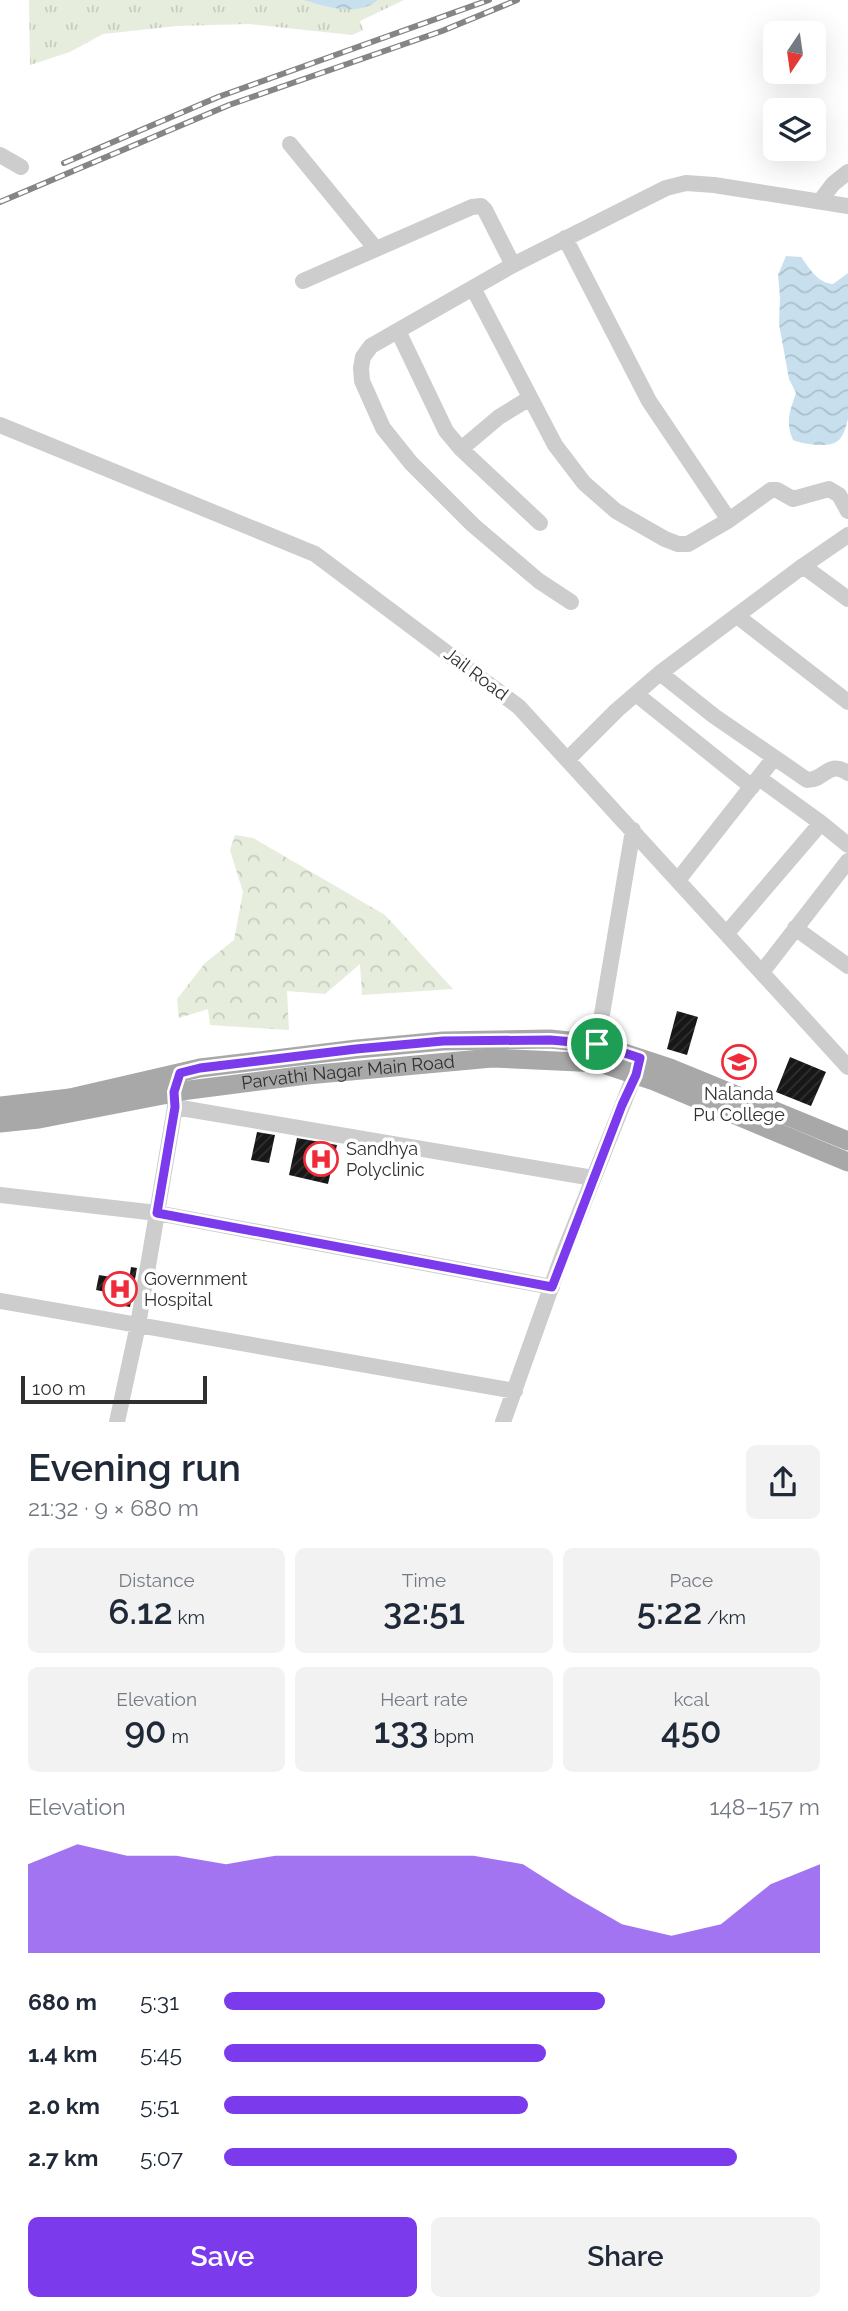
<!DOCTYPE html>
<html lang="en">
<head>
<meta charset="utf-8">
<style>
	:root { --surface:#fff; --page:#f2f2f3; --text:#1f2937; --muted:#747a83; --accent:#7c3aed }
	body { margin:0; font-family:Raleway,sans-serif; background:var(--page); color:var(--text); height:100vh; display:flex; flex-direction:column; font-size:26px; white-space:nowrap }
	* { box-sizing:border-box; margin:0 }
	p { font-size:23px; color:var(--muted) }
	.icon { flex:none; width:38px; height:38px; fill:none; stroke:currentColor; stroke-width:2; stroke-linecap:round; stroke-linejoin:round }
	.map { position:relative; height:1422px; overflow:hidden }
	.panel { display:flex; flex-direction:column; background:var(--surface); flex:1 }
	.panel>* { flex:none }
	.needle { width:46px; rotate:193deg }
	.tools { position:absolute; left:763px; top:21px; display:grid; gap:14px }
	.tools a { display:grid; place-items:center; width:63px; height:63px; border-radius:10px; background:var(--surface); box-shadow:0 7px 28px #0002; font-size:35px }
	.scale { position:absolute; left:21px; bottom:18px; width:186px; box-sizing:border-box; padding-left:7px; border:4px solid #303030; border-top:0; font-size:19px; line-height:24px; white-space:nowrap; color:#303030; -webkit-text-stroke:5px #fff; paint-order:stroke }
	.pin { position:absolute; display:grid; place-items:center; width:60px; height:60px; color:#fff; margin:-30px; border:4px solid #fff; border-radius:50%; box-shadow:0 2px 7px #0007 }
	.round { display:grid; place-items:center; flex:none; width:74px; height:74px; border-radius:10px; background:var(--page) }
	.overview { display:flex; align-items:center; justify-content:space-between; height:119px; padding:0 28px }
	h1 { font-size:38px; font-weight:600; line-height:52px }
	.figures { display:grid; grid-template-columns:repeat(3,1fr); gap:10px; height:119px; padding:7px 28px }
	.figures div { display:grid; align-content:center; border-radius:10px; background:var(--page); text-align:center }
	.figures b { font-size:35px; font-weight:600 }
	.figures small { font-size:19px; font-weight:400 }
	.figures p { font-size:19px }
	.chart { height:196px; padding:14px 28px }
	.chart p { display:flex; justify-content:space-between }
	.chart svg { width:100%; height:126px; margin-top:7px; fill:var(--accent); opacity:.7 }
	.button { display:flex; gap:14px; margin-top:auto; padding:14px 28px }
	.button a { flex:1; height:80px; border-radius:10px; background:var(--accent); color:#fff; font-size:28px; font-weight:600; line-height:80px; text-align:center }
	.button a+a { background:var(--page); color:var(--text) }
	ul { padding:0 28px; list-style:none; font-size:23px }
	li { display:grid; grid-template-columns:112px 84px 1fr; align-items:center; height:52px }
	li i { height:18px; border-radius:9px; background:var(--accent) }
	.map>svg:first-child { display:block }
	.forest { fill:url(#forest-crowns) }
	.park { fill:url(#park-tufts) }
	.water { fill:url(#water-waves) }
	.building { fill:url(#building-hatch) }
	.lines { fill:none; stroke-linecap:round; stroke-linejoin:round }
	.minor { stroke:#cdcdcd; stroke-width:16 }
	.major { stroke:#a8a8a8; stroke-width:19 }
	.rail-casing { stroke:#858585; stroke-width:6 }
	.rail { stroke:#fff; stroke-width:3.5; stroke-dasharray:10; stroke-linecap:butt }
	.route-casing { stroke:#fff; stroke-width:14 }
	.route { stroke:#7c3aed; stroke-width:9 }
	.labels { text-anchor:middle; stroke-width:7; stroke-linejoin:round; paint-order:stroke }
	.street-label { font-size:18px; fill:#303030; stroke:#fff }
	.poi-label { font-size:18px; fill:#303030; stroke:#fff; text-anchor:start }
</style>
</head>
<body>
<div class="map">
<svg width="848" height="1422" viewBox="0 0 848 1422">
	<defs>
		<pattern id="forest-crowns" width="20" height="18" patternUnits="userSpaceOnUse" patternTransform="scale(1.75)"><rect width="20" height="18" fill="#e6eddd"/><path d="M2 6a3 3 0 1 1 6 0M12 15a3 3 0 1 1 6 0" fill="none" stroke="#c6ccbe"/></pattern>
		<pattern id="park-tufts" width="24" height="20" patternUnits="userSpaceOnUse" patternTransform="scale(1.75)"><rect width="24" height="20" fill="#e6eddd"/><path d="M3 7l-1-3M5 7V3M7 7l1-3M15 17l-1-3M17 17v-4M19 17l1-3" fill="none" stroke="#c6ccbe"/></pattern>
		<pattern id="water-waves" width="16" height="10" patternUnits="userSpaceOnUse" patternTransform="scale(1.75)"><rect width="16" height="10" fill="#c8e0ee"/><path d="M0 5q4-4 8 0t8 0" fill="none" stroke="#acc0cc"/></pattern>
		<pattern id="building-hatch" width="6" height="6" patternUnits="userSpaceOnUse" patternTransform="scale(1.75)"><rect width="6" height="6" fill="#171717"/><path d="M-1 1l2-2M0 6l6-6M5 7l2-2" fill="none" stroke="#303030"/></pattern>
	</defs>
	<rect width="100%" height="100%" fill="#fff"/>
	<path class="forest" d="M 235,835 L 253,838 L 385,915 L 453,989 L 362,995 L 360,964 L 325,994 L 287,991 L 289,1030 L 210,1025 L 208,1009 L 179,1018 L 177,999 L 205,963 L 234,940 L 243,892 L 230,850 Z"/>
	<path class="park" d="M 29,0 L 404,0 L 360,21 L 363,30 L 352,35 L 249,24 L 177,26 L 103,34 L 70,52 L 30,65 Z"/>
	<path class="water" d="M 304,0 L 378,0 C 358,17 326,7 304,0 Z
		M 786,256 L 801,257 C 810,269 818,283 833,284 L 848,273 L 848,419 C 846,426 844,435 839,440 C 830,449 803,444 793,440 C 785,422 790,411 796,393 L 789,379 L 779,324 L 780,297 L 778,275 Z"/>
	<path class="building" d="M 677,1011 L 698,1017 L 687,1055 L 667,1049 Z
		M 790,1057 L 826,1072 L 811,1106 L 776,1092 Z
		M 257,1132 L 275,1135 L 269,1163 L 251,1160 Z
		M 297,1138 L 337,1145 L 328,1184 L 289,1175 Z
		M 131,1267 L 137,1268 L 130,1307 L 119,1305 L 121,1295 L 96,1290 L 99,1275 L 129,1280 Z"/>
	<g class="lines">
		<path class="minor" d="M 290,144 L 376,249
			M 0,155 L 21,167
			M 820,201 L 833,184 L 848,172
			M 565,238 L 649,401 L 729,520
			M 303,281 L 472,207 L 481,206 L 485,210 L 513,265
			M 473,288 L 555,445 L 584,483 L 616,511 L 665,539 L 678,544 L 688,544 L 729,520 L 771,490 L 777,490 L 793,499 L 829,489 L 839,495 L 848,511
			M 398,331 L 446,431 L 461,449 L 540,523
			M 0,425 L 315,554 L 519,707 L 848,1067
			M 461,449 L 499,417 L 530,398
			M 803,566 L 848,599
			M 571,602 L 539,581 L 473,525 L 411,463 L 383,428 L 362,381 L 361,368 L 363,357 L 371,346 L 513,265 L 666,188 L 686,183 L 714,185 L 848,206
			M 737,616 L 848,702
			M 660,673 L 803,566 L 848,535
			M 636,694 L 752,787
			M 568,759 L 617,710 L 660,673 L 714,716 L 807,780 C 826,780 827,760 848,773
			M 821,823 L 848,845
			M 678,880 L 774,758
			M 795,928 L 848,966
			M 727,933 L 821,823 L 759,778
			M 762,972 L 848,861
			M 597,1044 L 633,830
			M 175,1107 L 593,1178
			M 0,1195 L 157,1213 L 552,1287
			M 0,1301 L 515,1391
			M 117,1422 L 138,1325 L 175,1107 L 174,1097
			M 503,1422 L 562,1257 L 639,1064"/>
		<g class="major">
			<path d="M 0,1106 L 70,1098 L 200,1068 L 357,1049 L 443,1041 L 550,1039 L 597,1044 L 670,1068 L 848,1141"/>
			<path id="s1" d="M 0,1123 L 39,1119 L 189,1090 L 307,1075 L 492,1058 L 600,1063 L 654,1081 L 848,1162"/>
		</g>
		<g class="rail-casing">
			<path id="rail" d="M 64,163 L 218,97 L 489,0
				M 0,202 L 229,105 L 442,31 L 517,0"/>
		</g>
		<use href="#rail" class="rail"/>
	</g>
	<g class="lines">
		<g class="route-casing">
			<path id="route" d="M 550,1040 L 597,1044 L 640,1058 L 636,1075 L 622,1105 L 552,1287 L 157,1213 L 175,1107 L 174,1092 L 180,1073 L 200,1068 L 356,1049 L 443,1041 Z"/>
		</g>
		<use href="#route" class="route"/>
	</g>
	<defs>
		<g id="university-ring" transform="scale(1.75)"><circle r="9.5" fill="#fff" stroke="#ef2a39" stroke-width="1.5"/><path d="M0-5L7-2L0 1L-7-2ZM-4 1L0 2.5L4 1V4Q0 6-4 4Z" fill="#ef2a39"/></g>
		<g id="hospital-ring" transform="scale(1.75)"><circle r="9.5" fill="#fff" stroke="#ef2a39" stroke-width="1.5"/><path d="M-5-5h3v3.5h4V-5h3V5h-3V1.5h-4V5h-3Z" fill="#ef2a39"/></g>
	</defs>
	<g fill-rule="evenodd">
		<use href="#university-ring" x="739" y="1062"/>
		<use href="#hospital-ring" x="321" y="1159"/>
		<use href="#hospital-ring" x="120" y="1289"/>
	</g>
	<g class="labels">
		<g class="street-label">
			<text transform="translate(476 674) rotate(37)" y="6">Jail Road</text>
			<text dy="6" stroke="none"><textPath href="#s1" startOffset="352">Parvathi Nagar Main Road</textPath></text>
		</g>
		<g class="poi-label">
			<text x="739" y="1100" text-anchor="middle">Nalanda<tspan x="739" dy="21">Pu College</tspan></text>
			<text x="346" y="1155">Sandhya<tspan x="346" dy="21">Polyclinic</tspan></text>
			<text x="144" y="1285">Government<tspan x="144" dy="21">Hospital</tspan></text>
		</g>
	</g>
</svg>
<div class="tools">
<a><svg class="needle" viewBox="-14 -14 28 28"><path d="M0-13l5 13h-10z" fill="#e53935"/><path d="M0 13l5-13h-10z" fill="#747a83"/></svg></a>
<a><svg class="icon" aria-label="layers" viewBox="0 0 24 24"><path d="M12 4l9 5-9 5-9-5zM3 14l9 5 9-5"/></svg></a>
</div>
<div class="scale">100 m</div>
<div class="pin" style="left:597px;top:1044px;background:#1e9e55"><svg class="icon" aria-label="arrive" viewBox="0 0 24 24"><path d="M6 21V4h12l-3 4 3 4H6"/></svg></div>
</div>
<section class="panel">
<div class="overview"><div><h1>Evening run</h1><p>21:32 · 9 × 680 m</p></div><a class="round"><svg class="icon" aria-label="share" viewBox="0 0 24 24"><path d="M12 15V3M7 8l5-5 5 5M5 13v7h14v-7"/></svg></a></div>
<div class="figures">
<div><p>Distance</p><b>6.12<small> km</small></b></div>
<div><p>Time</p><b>32:51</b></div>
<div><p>Pace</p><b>5:22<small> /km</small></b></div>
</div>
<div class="figures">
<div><p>Elevation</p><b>90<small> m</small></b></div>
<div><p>Heart rate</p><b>133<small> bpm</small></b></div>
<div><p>kcal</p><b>450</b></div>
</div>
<div class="chart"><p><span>Elevation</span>148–157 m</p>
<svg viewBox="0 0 160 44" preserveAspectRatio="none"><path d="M0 44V13L10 6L20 10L30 10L40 13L50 10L60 10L70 10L80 10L90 10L100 13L110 24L120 34L130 38L140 34L150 20L160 13V44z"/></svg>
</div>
<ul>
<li><b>680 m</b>5:31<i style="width:64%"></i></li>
<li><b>1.4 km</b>5:45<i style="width:54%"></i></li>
<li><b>2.0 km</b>5:51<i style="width:51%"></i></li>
<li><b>2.7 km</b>5:07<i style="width:86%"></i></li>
</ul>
<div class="button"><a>Save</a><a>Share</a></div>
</section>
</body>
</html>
